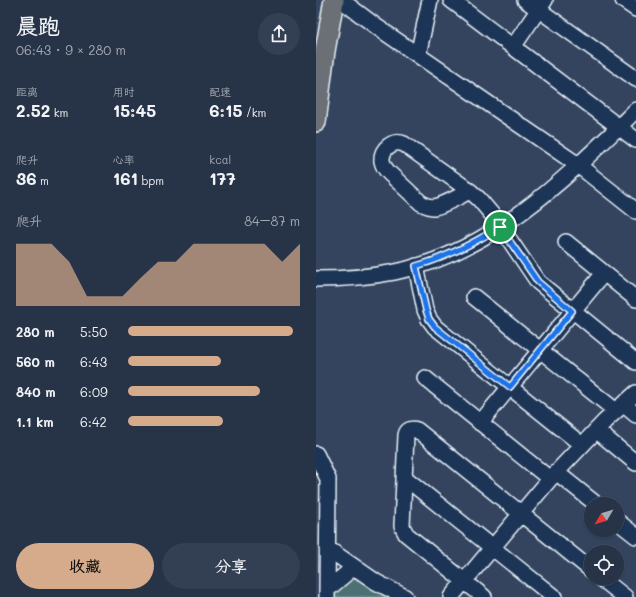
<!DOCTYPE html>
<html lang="zh">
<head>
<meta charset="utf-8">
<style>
	:root { --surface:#273347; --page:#333f52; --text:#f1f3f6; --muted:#a4aab4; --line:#434e60; --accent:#d6ab8b }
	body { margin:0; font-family:Mali,"LXGW WenKai TC",sans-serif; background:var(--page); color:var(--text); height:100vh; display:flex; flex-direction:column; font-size:15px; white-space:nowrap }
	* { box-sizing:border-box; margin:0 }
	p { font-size:13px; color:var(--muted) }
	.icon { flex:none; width:22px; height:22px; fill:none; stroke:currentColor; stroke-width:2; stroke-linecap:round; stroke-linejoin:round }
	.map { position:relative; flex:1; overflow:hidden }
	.sheet { display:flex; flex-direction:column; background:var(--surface); width:316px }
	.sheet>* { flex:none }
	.needle { width:26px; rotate:232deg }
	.buttons { position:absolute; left:268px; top:497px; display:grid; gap:8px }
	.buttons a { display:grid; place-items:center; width:40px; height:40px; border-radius:50%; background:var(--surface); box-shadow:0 1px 3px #0004,0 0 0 1px var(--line); font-size:20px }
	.pin { position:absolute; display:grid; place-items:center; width:34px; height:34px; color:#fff; margin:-17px; border:2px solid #fff; border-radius:50%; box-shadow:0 1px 4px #0007 }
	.round { display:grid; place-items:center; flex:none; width:42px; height:42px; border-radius:21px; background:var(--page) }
	.overview { display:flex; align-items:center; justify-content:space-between; height:68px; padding:0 16px }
	h1 { font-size:22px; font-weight:800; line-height:30px }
	.stats { display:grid; grid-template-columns:repeat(3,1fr); gap:6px; height:68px; padding:4px 16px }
	.stats div { display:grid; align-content:center }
	.stats b { font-size:17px; font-weight:800 }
	.stats small { font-size:11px; font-weight:400 }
	.stats p { font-size:11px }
	.chart { height:112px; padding:8px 16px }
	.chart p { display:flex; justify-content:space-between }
	.chart svg { width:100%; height:72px; margin-top:4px; fill:var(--accent); opacity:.7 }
	.primary-button { display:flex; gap:8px; margin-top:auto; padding:8px 16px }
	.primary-button a { flex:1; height:46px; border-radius:24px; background:var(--accent); color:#111; font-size:16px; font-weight:800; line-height:46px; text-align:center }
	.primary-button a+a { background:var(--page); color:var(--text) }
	ul { padding:0 16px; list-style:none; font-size:13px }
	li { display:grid; grid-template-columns:64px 48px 1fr; align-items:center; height:30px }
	li i { height:10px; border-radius:5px; background:var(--accent) }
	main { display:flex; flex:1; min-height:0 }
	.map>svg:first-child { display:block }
	.green { fill:#4d7173; stroke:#9ab1b6 }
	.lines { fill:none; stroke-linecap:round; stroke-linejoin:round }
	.minor-casing { stroke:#e8f1f8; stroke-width:18 }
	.major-casing { stroke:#e8f1f8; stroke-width:22 }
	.minor { stroke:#1d3557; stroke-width:15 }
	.major { stroke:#6a7074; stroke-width:19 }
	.route-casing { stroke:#fff; stroke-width:8 }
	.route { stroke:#1a73e8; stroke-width:5 }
</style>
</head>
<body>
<main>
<section class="sheet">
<div class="overview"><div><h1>晨跑</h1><p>06:43 · 9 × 280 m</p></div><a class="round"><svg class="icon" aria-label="share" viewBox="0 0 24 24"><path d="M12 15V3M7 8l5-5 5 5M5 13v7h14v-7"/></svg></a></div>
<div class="stats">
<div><p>距离</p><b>2.52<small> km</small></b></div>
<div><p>用时</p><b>15:45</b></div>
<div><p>配速</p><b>6:15<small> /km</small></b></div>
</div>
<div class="stats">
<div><p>爬升</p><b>36<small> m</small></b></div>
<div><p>心率</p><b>161<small> bpm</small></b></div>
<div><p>kcal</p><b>177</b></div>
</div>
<div class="chart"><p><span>爬升</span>84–87 m</p>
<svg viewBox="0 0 160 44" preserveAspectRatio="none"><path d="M0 44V6L10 6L20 6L30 17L40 38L50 38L60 38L70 27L80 17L90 17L100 6L110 6L120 6L130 6L140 6L150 17L160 6V44z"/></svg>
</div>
<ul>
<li><b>280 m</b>5:50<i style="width:96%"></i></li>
<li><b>560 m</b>6:43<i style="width:54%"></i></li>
<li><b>840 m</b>6:09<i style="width:77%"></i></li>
<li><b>1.1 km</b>6:42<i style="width:55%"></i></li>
</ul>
<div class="primary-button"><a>收藏</a><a>分享</a></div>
</section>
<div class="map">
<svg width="320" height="597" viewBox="0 0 320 597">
	<rect width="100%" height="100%" fill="#34445f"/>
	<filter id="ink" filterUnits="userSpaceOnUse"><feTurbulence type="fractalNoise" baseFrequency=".025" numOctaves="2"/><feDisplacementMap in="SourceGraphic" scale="8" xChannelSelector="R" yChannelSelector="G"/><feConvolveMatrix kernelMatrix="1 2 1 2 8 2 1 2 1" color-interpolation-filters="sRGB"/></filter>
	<g filter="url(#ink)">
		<path class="green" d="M 43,580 L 71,597 L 16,597 L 30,581 Z"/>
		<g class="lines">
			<g class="minor-casing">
				<path id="minor" d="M 25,0 L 61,27 L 262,165 L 320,211
					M 135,0 L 320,140
					M 209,0 L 320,79
					M 307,0 L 320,9
					M 197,47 L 229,0
					M 102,55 L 114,0
					M 154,191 C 145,195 127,206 118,207 C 113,207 109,205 105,203 L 73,173 C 70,170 67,166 66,161 C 65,149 77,139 88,144 L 154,191 L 163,199 L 178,217 L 222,282 L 320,362
					M 250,242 L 320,299
					M 100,266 L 109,310 L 113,319 L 119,327 L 266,445
					M 0,279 C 26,279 53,277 79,272 C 177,252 251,177 320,110
					M 158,297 L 300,411
					M 109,378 L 234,479
					M 307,404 L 320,415
					M 164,423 L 288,273
					M 280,430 L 320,463
					M 0,454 L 12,479 L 11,597
					M 240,472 L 280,504
					M 88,477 L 238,597
					M 301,521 L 320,536
					M 11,548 L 60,582 L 89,597
					M 285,578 L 309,597
					M 11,590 L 38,567
					M 135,597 L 234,479 L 289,421 L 320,393
					M 168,597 L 90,534 L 86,526 L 90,435 C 91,430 95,428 101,430 L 275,570"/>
			</g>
			<g class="major-casing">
				<path id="major" d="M 0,122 L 9,51 L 18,0"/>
			</g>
			<use href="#minor" class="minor"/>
			<use href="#major" class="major"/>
		</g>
	</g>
	<g class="lines" filter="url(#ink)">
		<g class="route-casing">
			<path id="route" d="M 184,227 L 222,282 L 256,311 L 194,387 L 119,327 L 113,319 L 110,310 L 100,266 C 130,258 158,243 184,227 Z"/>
		</g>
		<use href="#route" class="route"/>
	</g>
</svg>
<div class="buttons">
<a><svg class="needle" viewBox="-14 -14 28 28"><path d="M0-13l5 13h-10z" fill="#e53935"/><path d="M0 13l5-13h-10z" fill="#a4aab4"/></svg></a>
<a><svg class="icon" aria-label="locate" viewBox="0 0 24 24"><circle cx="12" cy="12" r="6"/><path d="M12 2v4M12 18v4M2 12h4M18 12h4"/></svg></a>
</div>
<div class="pin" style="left:184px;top:227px;background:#1e9e55"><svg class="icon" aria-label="arrive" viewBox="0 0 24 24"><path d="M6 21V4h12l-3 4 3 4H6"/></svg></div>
</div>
</main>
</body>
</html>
